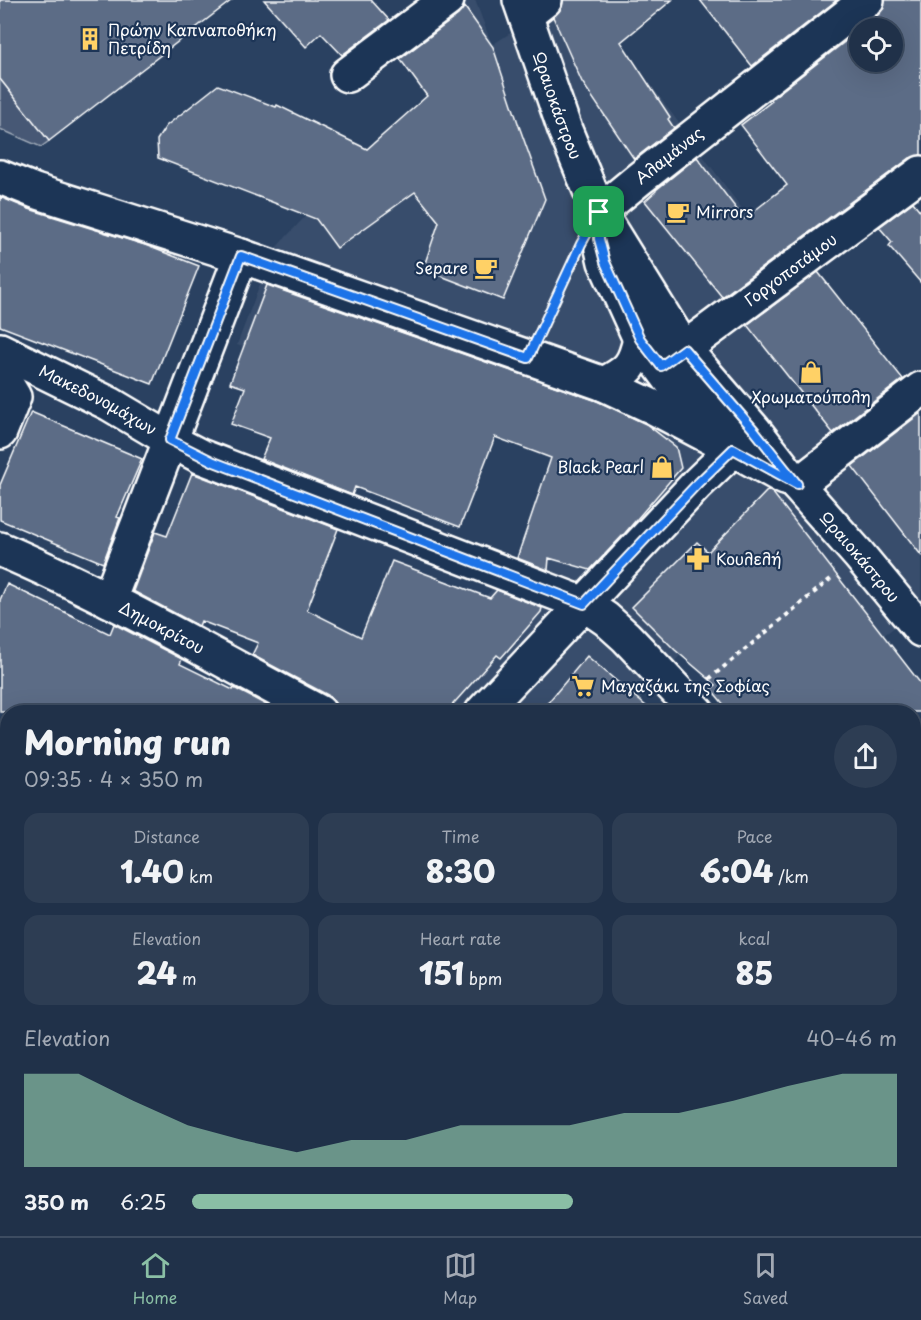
<!DOCTYPE html>
<html lang="en">
<head>
<meta charset="utf-8">
<style>
	:root { --surface:#203149; --page:#2d3d53; --text:#f1f3f6; --muted:#a2a9b4; --line:#3d4c61; --accent:#8abfa5 }
	body { margin:0; font-family:"Playpen Sans",sans-serif; background:var(--page); color:var(--text); height:100vh; display:flex; flex-direction:column; font-size:22px; white-space:nowrap }
	* { box-sizing:border-box; margin:0 }
	p { font-size:20px; color:var(--muted) }
	.icon { flex:none; width:33px; height:33px; fill:none; stroke:currentColor; stroke-width:2; stroke-linecap:round; stroke-linejoin:round }
	.map { position:relative; flex:1; overflow:hidden }
	.details { position:absolute; left:0px; top:705px; width:921px; height:531px; display:flex; flex-direction:column; background:var(--surface); border-radius:24px 24px 0 0; box-shadow:0 6px 24px #0002,0 0 0 2px var(--line) }
	.details>* { flex:none }
	.buttons { position:absolute; left:849px; top:18px; display:grid; gap:12px }
	.buttons a { display:grid; place-items:center; width:54px; height:54px; border-radius:50%; background:var(--surface); box-shadow:0 6px 24px #0002,0 0 0 2px var(--line); font-size:30px }
	.pin { position:absolute; display:grid; place-items:center; width:51px; height:51px; color:#fff; margin:-26px; border-radius:12px; box-shadow:0 3px 9px #0006 }
	.round { display:grid; place-items:center; flex:none; width:63px; height:63px; border-radius:32px; background:var(--page) }
	.overview { display:flex; align-items:center; justify-content:space-between; height:102px; padding:0 24px }
	h1 { font-size:33px; font-weight:800; line-height:45px }
	.stats { display:grid; grid-template-columns:repeat(3,1fr); gap:9px; height:102px; padding:6px 24px }
	.stats div { display:grid; align-content:center; border-radius:15px; background:var(--page); text-align:center }
	.stats b { font-size:30px; font-weight:800 }
	.stats small { font-size:16px; font-weight:400 }
	.stats p { font-size:16px }
	.chart { height:168px; padding:12px 24px }
	.chart p { display:flex; justify-content:space-between }
	.chart svg { width:100%; height:108px; margin-top:6px; fill:var(--accent); opacity:.7 }
	ul { padding:0 24px; list-style:none; font-size:20px }
	li { display:grid; grid-template-columns:96px 72px 1fr; align-items:center; height:45px }
	li i { height:15px; border-radius:8px; background:var(--accent) }
	.dock { display:flex; justify-content:space-around; align-items:center; height:84px; border-top:2px solid var(--line); background:var(--surface); font-size:16px; color:var(--muted) }
	.dock a { display:grid; justify-items:center; gap:3px }
	.dock .active { color:var(--accent) }
	.map>svg:first-child { display:block }
	.built { fill:#394e6c }
	.green { fill:#465975; stroke:#a2acba; stroke-width:1.5 }
	.building { fill:#5b6c86; stroke:#fff; stroke-width:1.5 }
	.lines { fill:none; stroke-linecap:round; stroke-linejoin:round }
	.minor-casing { stroke:#fff; stroke-width:38 }
	.major-casing { stroke:#fff; stroke-width:38 }
	.path { stroke:#fff; stroke-width:4; stroke-dasharray:4.5 4.5; stroke-linecap:butt }
	.minor { stroke:#1d3557; stroke-width:33 }
	.major { stroke:#1d3557; stroke-width:33 }
	.route-casing { stroke:#fff; stroke-width:12 }
	.route { stroke:#1a73e8; stroke-width:8 }
	.labels { text-anchor:middle; stroke-width:4.5; stroke-linejoin:round; paint-order:stroke }
	.poi-label { font-size:16px; fill:#fff; stroke:#1d3557; text-anchor:start }
	.street-label { font-size:16px; fill:#fff; stroke:#1d3557 }
</style>
</head>
<body>
<div class="map">
<svg width="921" height="1236" viewBox="0 0 921 1236">
	<rect width="100%" height="100%" fill="#2a4161"/>
	<filter id="ink" filterUnits="userSpaceOnUse"><feTurbulence type="fractalNoise" baseFrequency=".0167" numOctaves="2"/><feDisplacementMap in="SourceGraphic" scale="12" xChannelSelector="R" yChannelSelector="G"/><feConvolveMatrix kernelMatrix="1 2 1 2 8 2 1 2 1" color-interpolation-filters="sRGB"/></filter>
	<g filter="url(#ink)">
		<path class="built" d="M 436,0 L 475,0 L 492,45 L 561,0 L 594,0 L 642,73 L 795,281 L 921,446 L 921,607 L 817,686 L 740,590 L 628,712 L 384,712 L 596,471 L 237,345 L 272,252 L 375,142 L 427,96 L 394,50 Z"/>
		<path class="green" d="M 0,79 L 49,141 L 41,147 L 0,129 Z
			M 506,1229 L 578,1229 L 586,1236 L 519,1236 Z
			M 668,1229 L 738,1229 L 744,1236 L 677,1236 Z"/>
		<path class="building" d="M 0,0 L 232,0 L 49,141 L 0,79 Z
			M 264,0 L 371,0 L 389,20 L 342,55 L 321,33 L 306,47 Z
			M 563,0 L 672,0 L 621,42 L 670,117 L 668,119 L 674,128 L 634,159 L 582,82 L 553,17 L 562,7 Z
			M 700,0 L 837,0 L 752,66 Z
			M 885,0 L 921,0 L 921,155 L 910,158 L 722,297 L 645,201 L 656,191 L 656,190 L 697,157 L 744,219 L 787,185 L 741,125 L 772,101 L 771,99 L 860,30 L 860,62 L 892,62 L 892,28 L 861,28 L 879,14 L 884,8 Z
			M 464,6 L 493,47 L 519,126 L 545,199 L 503,300 L 423,269 L 439,222 L 415,192 L 337,248 L 316,219 L 158,158 L 157,140 L 166,126 L 218,85 L 276,107 L 277,105 L 367,149 L 427,96 L 400,59 L 458,15 Z
			M 0,197 L 29,209 L 145,245 L 199,266 L 152,384 L 0,326 Z
			M 913,202 L 921,212 L 921,283 L 889,246 L 892,242 L 879,227 Z
			M 818,272 L 903,379 L 833,433 L 747,325 Z
			M 267,285 L 597,401 L 646,424 L 676,447 L 681,468 L 625,533 L 590,570 L 549,558 L 548,570 L 517,558 L 551,458 L 495,437 L 460,527 L 355,487 L 352,495 L 261,459 L 270,438 L 231,424 L 245,388 L 230,383 Z
			M 31,412 L 142,459 L 117,517 L 120,518 L 103,563 L 0,520 L 0,485 Z
			M 921,413 L 921,555 L 852,466 Z
			M 192,473 L 338,529 L 307,610 L 361,637 L 392,561 L 490,598 L 497,590 L 542,608 L 541,612 L 501,658 L 497,655 L 446,712 L 338,712 L 335,703 L 328,695 L 252,655 L 258,643 L 201,621 L 199,626 L 133,591 L 155,532 L 167,536 Z
			M 768,490 L 773,493 L 921,684 L 921,712 L 730,712 L 711,689 L 716,685 L 675,650 L 632,607 L 697,542 L 708,552 Z
			M 7,584 L 110,634 L 114,624 L 182,659 L 180,664 L 233,690 L 234,688 L 280,712 L 0,712 L 0,600 Z
			M 587,656 L 653,712 L 540,712 Z"/>
		<g class="lines">
			<g class="minor-casing">
				<g id="minor">
					<path d="M 526,15 L 545,0"/>
					<path d="M 347,75 L 447,0"/>
					<path d="M 0,177 L 35,191 L 241,256 L 604,384 L 651,406 L 729,447"/>
					<path id="s1" d="M 599,212 L 639,179 L 867,0"/>
					<path id="s2" d="M 0,350 L 110,404 L 179,445 L 200,456 L 584,604 L 606,619 L 626,637 L 697,712"/>
					<path id="s3" d="M 662,365 L 921,173"/>
					<path d="M 604,384 C 629,371 634,366 640,339"/>
					<path d="M 0,432 L 14,397 L 2,377 L 12,356"/>
					<path d="M 797,485 L 921,389"/>
					<path id="s4" d="M 0,549 C 110,596 214,656 319,712"/>
					<path d="M 109,600 L 241,256"/>
					<path d="M 482,712 L 697,484 L 748,435"/>
					<path d="M 0,768 L 8,772"/>
					<path d="M 914,850 L 921,844"/>
					<path d="M 0,938 L 8,942"/>
					<path d="M 0,1078 L 8,1079"/>
					<path d="M 914,1135 L 921,1129"/>
					<path d="M 0,1184 L 8,1178"/>
					<path d="M 624,1228 L 633,1236"/>
					<path d="M 753,1228 L 759,1236"/>
					<path d="M 167,1236 L 167,1228"/>
					<path d="M 369,1236 L 369,1228"/>
				</g>
			</g>
			<g class="major-casing">
				<g id="major">
					<path id="s5" d="M 520,0 L 565,130 L 599,212 L 684,349 L 754,430 L 797,485 L 859,555 L 921,630"/>
					<path d="M 599,236 L 605,262 L 640,339 L 675,386 L 733,449 L 785,478"/>
				</g>
			</g>
			<path class="path" d="M 542,327 L 571,266
				M 709,679 L 833,577"/>
			<use href="#minor" class="minor"/>
			<use href="#major" class="major"/>
		</g>
	</g>
	<g class="lines" filter="url(#ink)">
		<g class="route-casing">
			<path id="route" d="M 599,212 L 599,239 L 605,262 L 640,339 L 661,366 L 684,349 L 754,430 L 797,484 L 733,449 L 697,484 L 584,604 L 214,462 L 170,440 L 241,256 L 528,358 L 581,244 Z"/>
		</g>
		<use href="#route" class="route"/>
	</g>
	<defs>
		<g id="building-bare" transform="scale(1.8)"><path d="M-4-6H4V6H1V3H-1V6H-4ZM-2.5-4.3h1.7v1.8h-1.7ZM.8-4.3h1.7v1.8H.8ZM-2.5-1h1.7V.8h-1.7ZM.8-1h1.7V.8H.8Z" fill="#ffd166" stroke="#1d3557" stroke-width="2.5" paint-order="stroke"/></g>
		<g id="cafe-bare" transform="scale(1.8)"><path d="M-5.5-4.5H6V0H3Q3 3.5 0 3.5H-2.5Q-5.5 3.5-5.5 0ZM3-3.2v2h1.7v-2ZM-6 4.5H4V6H-6Z" fill="#ffd166" stroke="#1d3557" stroke-width="2.5" paint-order="stroke"/></g>
		<g id="shop-bare" transform="scale(1.8)"><path d="M-5-2.5h2.3a2.7 3.5 0 0 1 5.4 0H5L5.5 6h-11ZM-1.5-2.5h3a1.5 2.3 0 0 0-3 0Z" fill="#ffd166" stroke="#1d3557" stroke-width="2.5" paint-order="stroke"/></g>
		<g id="pharmacy-bare" transform="scale(1.8)"><path d="M-2-6h4v4h4v4h-4v4h-4v-4h-4v-4h4Z" fill="#ffd166" stroke="#1d3557" stroke-width="2.5" paint-order="stroke"/></g>
		<g id="supermarket-bare" transform="scale(1.8)"><path d="M-6-5.5h2.5l.6 2H6L4.5 2H-2.5L-4.4-4H-6ZM-1.5 3.2a1.3 1.3 0 1 0 .1 0ZM3 3.2a1.3 1.3 0 1 0 .1 0Z" fill="#ffd166" stroke="#1d3557" stroke-width="2.5" paint-order="stroke"/></g>
	</defs>
	<g fill-rule="evenodd">
		<use href="#building-bare" x="90" y="39"/>
		<use href="#cafe-bare" x="678" y="212"/>
		<use href="#cafe-bare" x="486" y="268"/>
		<use href="#shop-bare" x="811" y="372"/>
		<use href="#shop-bare" x="662" y="467"/>
		<use href="#pharmacy-bare" x="698" y="559"/>
		<use href="#supermarket-bare" x="583" y="686"/>
	</g>
	<g class="labels">
		<g class="poi-label">
			<text x="108" y="36">Πρώην Καπναποθήκη<tspan x="108" dy="18">Πετρίδη</tspan></text>
			<text x="696" y="218">Mirrors</text>
			<text x="468" y="274" text-anchor="end">Separe</text>
			<text x="811" y="403" text-anchor="middle">Χρωματούπολη</text>
			<text x="644" y="473" text-anchor="end">Black Pearl</text>
			<text x="716" y="565">Κουλελή</text>
			<text x="601" y="692">Μαγαζάκι της Σοφίας</text>
		</g>
		<g class="street-label">
			<text dy="6" stroke="none"><textPath href="#s5" startOffset="112">Ωραιοκάστρου</textPath></text>
			<text dy="6" stroke="none"><textPath href="#s1" startOffset="90">Αλαμάνας</textPath></text>
			<text dy="6" stroke="none"><textPath href="#s3" startOffset="160">Γοργοποτάμου</textPath></text>
			<text dy="6" stroke="none"><textPath href="#s2" startOffset="110">Μακεδονομάχων</textPath></text>
			<text dy="6" stroke="none"><textPath href="#s5" startOffset="660">Ωραιοκάστρου</textPath></text>
			<text dy="6" stroke="none"><textPath href="#s4" startOffset="180">Δημοκρίτου</textPath></text>
		</g>
	</g>
</svg>
<div class="buttons">
<a><svg class="icon" aria-label="locate" viewBox="0 0 24 24"><circle cx="12" cy="12" r="6"/><path d="M12 2v4M12 18v4M2 12h4M18 12h4"/></svg></a>
</div>
<div class="pin" style="left:599px;top:212px;background:#1e9e55"><svg class="icon" aria-label="arrive" viewBox="0 0 24 24"><path d="M6 21V4h12l-3 4 3 4H6"/></svg></div>
<section class="details">
<div class="overview"><div><h1>Morning run</h1><p>09:35 · 4 × 350 m</p></div><a class="round"><svg class="icon" aria-label="share" viewBox="0 0 24 24"><path d="M12 15V3M7 8l5-5 5 5M5 13v7h14v-7"/></svg></a></div>
<div class="stats">
<div><p>Distance</p><b>1.40<small> km</small></b></div>
<div><p>Time</p><b>8:30</b></div>
<div><p>Pace</p><b>6:04<small> /km</small></b></div>
</div>
<div class="stats">
<div><p>Elevation</p><b>24<small> m</small></b></div>
<div><p>Heart rate</p><b>151<small> bpm</small></b></div>
<div><p>kcal</p><b>85</b></div>
</div>
<div class="chart"><p><span>Elevation</span>40–46 m</p>
<svg viewBox="0 0 160 44" preserveAspectRatio="none"><path d="M0 44V6L10 6L20 17L30 27L40 33L50 38L60 33L70 33L80 27L90 27L100 27L110 22L120 22L130 17L140 11L150 6L160 6V44z"/></svg>
</div>
<ul>
<li><b>350 m</b>6:25<i style="width:54%"></i></li>
</ul>
</section>
</div>
<nav class="dock">
<a class="active"><svg class="icon" aria-label="home" viewBox="0 0 24 24"><path d="M3 11l9-7 9 7M6 9v11h12V9"/></svg>Home</a>
<a><svg class="icon" aria-label="map" viewBox="0 0 24 24"><path d="M3 6l6-2 6 2 6-2v14l-6 2-6-2-6 2zM9 4v14M15 6v14"/></svg>Map</a>
<a><svg class="icon" aria-label="saved" viewBox="0 0 24 24"><path d="M7 4h10v16l-5-4-5 4z"/></svg>Saved</a>
</nav>
</body>
</html>
